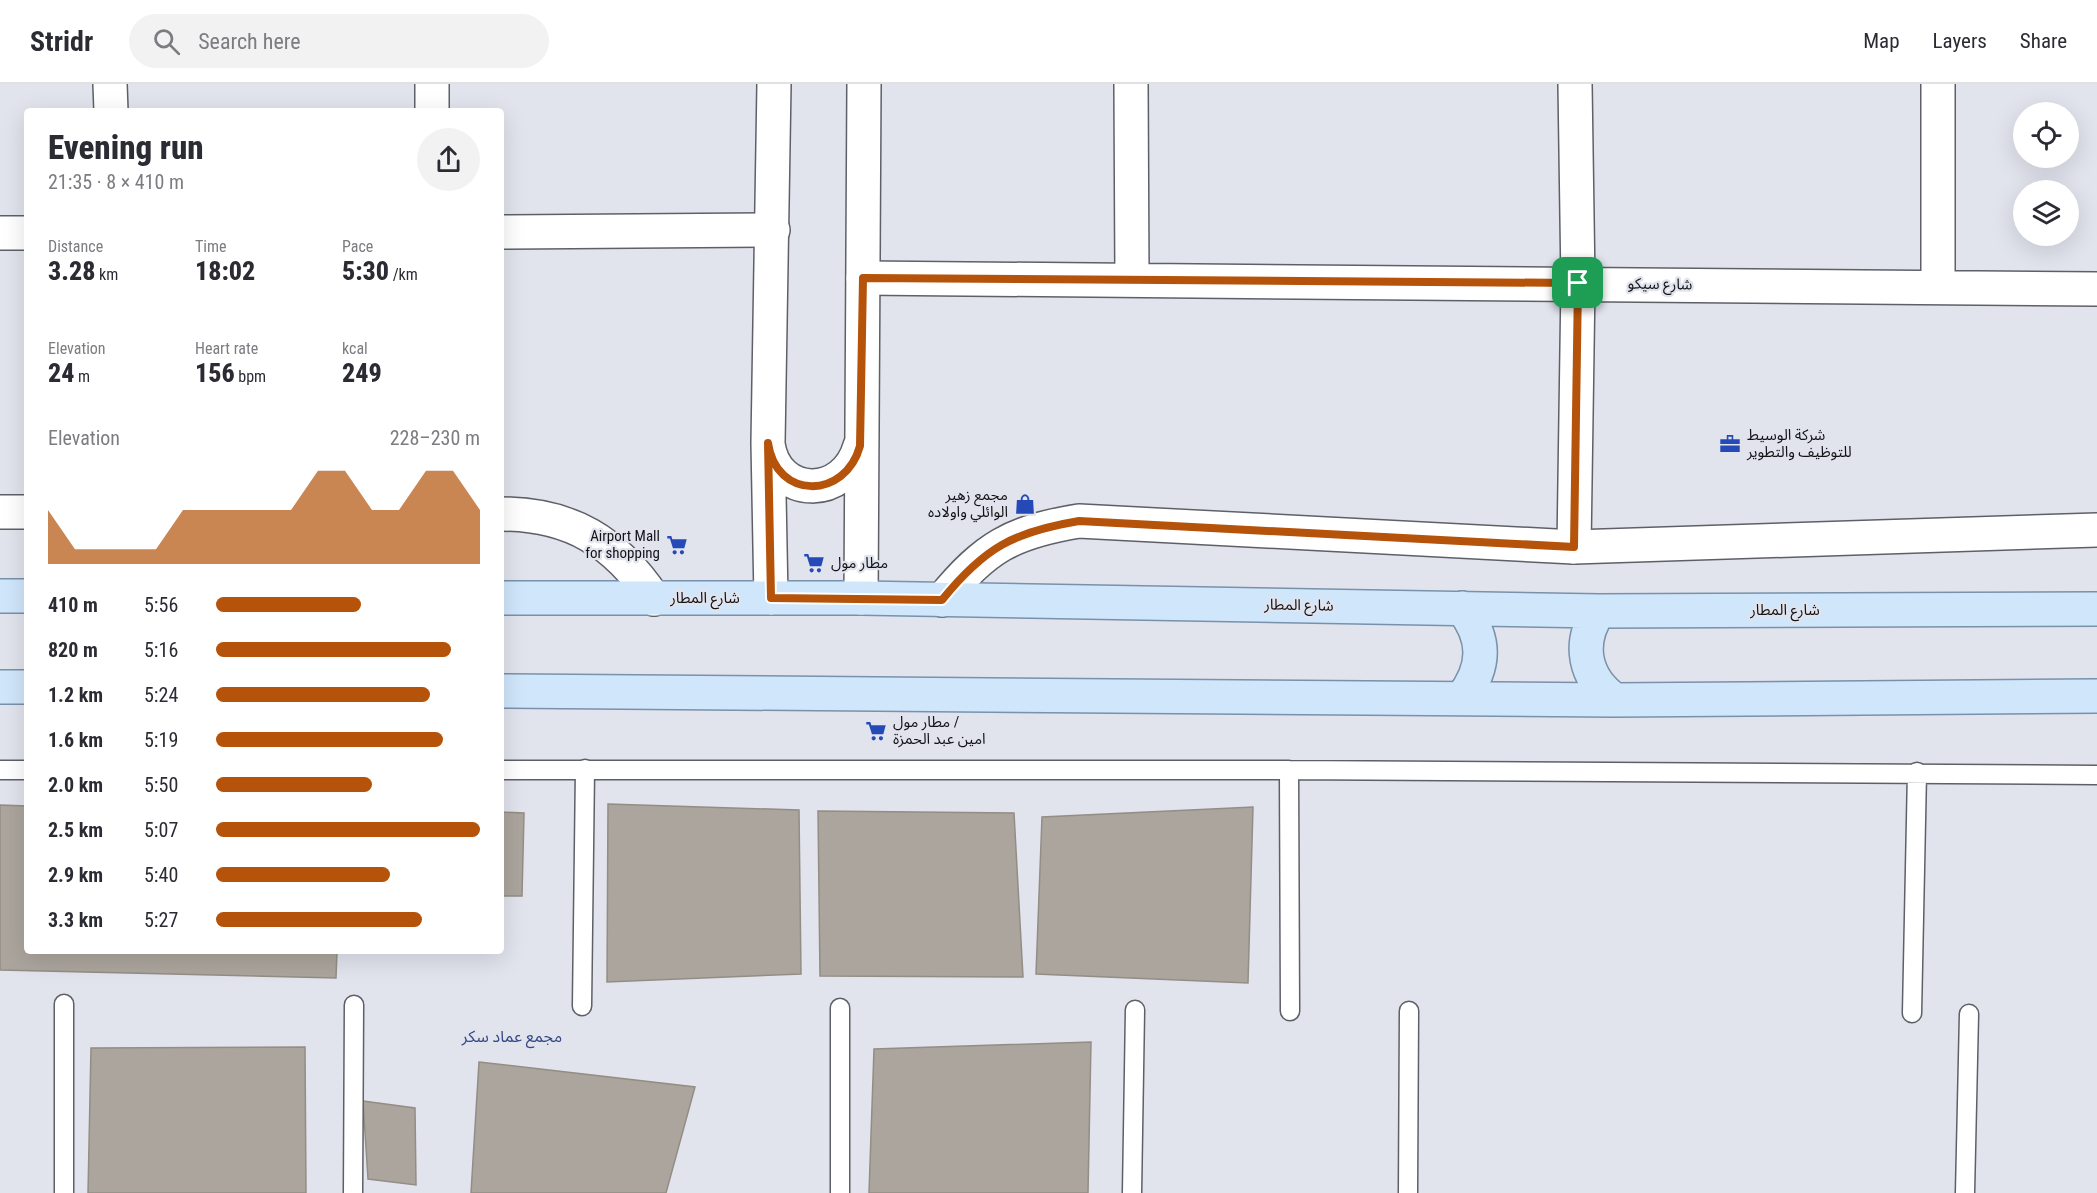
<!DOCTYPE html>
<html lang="en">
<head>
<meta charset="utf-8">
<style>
	:root { --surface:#fff; --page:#f2f2f3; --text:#2b2b33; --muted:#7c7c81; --line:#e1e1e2; --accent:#b45309 }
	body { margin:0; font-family:"Roboto Condensed","Noto Sans Arabic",sans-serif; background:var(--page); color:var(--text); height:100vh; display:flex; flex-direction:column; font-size:22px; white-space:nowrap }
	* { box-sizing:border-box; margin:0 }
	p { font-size:20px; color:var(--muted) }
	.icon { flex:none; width:33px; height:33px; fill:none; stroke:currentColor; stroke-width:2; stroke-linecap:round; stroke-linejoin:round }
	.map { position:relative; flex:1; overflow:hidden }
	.panel { position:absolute; left:24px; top:24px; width:480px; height:846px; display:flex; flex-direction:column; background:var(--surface); border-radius:6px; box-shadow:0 6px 24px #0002 }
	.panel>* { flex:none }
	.tools { position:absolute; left:2013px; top:18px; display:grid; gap:12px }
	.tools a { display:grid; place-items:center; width:66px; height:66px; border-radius:50%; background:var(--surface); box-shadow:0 6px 24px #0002; font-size:30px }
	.pin { position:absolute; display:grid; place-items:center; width:51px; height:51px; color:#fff; margin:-26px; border-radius:12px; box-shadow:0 3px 9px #0006 }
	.round { display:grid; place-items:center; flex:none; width:63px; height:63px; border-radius:32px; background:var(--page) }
	.head { display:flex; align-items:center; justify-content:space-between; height:102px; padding:0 24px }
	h1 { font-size:33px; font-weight:800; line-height:45px }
	.stats { display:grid; grid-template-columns:repeat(3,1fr); gap:9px; height:102px; padding:6px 24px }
	.stats div { display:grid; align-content:center }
	.stats b { font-size:26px; font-weight:800 }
	.stats small { font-size:16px; font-weight:400 }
	.stats p { font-size:16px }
	.chart { height:168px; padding:12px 24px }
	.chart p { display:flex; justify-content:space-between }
	.chart svg { width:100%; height:108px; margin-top:6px; fill:var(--accent); opacity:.7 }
	ul { padding:0 24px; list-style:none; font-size:20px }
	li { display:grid; grid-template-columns:96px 72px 1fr; align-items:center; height:45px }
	li i { height:15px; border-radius:8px; background:var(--accent) }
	header { display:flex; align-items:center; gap:36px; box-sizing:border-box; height:84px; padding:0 30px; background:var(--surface); border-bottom:2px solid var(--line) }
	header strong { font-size:28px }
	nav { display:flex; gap:33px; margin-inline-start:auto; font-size:21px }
	.search { width:420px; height:54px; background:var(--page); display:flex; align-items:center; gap:15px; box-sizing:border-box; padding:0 21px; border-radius:33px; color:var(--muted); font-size:22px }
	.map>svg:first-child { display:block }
	.building { fill:#aba59d; stroke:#938d85; stroke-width:1.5 }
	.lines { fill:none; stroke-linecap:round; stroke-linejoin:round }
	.service-casing { stroke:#5e6068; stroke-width:21 }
	.minor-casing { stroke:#5e6068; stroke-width:36 }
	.tertiary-casing { stroke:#5e6068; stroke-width:36 }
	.primary-casing { stroke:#7991aa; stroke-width:36 }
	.service { stroke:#fff; stroke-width:18 }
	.minor { stroke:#fff; stroke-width:33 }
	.tertiary { stroke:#fff; stroke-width:33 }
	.primary { stroke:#d0e6fb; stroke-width:33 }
	.route-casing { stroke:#fff; stroke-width:12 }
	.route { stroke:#b45309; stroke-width:8 }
	.labels { text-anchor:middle; stroke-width:4.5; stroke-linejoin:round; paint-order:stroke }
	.street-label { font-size:15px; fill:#121316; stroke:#e1e3ed }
	.poi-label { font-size:15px; fill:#121316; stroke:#e1e3ed; text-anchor:start }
	.neighbourhood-label { font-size:16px; fill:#334a84; stroke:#e1e3ed }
</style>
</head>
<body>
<header>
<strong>Stridr</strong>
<div class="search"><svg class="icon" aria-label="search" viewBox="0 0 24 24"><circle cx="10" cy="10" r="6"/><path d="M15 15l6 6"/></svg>Search here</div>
<nav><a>Map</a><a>Layers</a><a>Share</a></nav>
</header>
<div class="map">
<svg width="2097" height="1109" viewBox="0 0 2097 1109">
	<rect width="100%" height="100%" fill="#e1e3ed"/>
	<path class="building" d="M 608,720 L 799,726 L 801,890 L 607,898 Z
		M 0,721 L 27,722 L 27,867 L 337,867 L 336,894 L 0,886 Z
		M 1253,723 L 1248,899 L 1036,890 L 1042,733 Z
		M 818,727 L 1014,729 L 1023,893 L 820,892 Z
		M 501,728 L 524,729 L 522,812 L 501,812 Z
		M 1091,958 L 1088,1109 L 869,1109 L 874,965 Z
		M 305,963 L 306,1109 L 88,1109 L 91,964 Z
		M 479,978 L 695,1003 L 666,1109 L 471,1109 Z
		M 363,1017 L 415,1024 L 416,1101 L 368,1095 Z"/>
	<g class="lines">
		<g class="service-casing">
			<path id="service" d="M 0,686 L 27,686
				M 501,686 L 1289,686 L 2097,691
				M 1289,686 L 1290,927
				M 582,922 L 585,685
				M 1912,929 L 1917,688
				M 64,1109 L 64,920
				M 353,1109 L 354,921
				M 840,1109 L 840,924
				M 1132,1109 L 1135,926
				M 1408,1109 L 1409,927
				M 1965,1109 L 1969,930"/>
		</g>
		<g class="minor-casing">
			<path id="minor" d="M 110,0 L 111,27
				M 1131,0 L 1132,195
				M 432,27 L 432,0
				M 501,148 L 773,146
				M 0,149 L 27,149
				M 863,194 L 2097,205
				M 1938,203 L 1938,0
				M 1574,463 L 1578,199 L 1575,0"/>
		</g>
		<g class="tertiary-casing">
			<path id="tertiary" d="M 768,360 C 776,415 845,416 860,362
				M 0,428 L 27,428
				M 501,430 C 571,430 616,458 654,515
				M 771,514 L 768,359 L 774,0
				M 861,514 L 864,0
				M 942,516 C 985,463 1012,448 1079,437 L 1574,463 L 2097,446"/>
		</g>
		<g class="primary-casing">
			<path id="primary" d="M 0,512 L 27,512
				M 501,514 L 861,514 L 1599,527 L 2097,525
				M 1462,524 C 1486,554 1486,583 1462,614
				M 1599,527 C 1577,559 1584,594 1615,616
				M 0,603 L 27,603
				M 501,607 L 1615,616 L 2097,612"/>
		</g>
		<use href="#service" class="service"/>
		<use href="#minor" class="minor"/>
		<use href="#tertiary" class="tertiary"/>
		<use href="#primary" class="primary"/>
	</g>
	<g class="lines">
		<g class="route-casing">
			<path id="route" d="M 863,194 L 1578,199 L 1574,463 L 1079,437 C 1013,448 984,464 942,516 L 771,514 L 768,359 C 776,416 845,416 860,362 Z"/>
		</g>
		<use href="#route" class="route"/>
	</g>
	<defs>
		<g id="office-bare" transform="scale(1.62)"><path d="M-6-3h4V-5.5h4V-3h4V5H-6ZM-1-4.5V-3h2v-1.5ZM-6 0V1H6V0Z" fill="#2649b8" stroke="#e1e3ed" stroke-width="2.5" paint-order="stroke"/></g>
		<g id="shop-bare" transform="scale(1.62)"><path d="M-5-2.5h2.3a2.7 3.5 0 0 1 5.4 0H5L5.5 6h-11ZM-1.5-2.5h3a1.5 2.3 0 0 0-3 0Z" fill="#2649b8" stroke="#e1e3ed" stroke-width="2.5" paint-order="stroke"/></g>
		<g id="supermarket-bare" transform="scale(1.62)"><path d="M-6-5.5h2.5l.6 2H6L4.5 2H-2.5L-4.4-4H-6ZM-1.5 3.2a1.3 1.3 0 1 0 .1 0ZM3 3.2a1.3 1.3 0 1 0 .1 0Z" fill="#2649b8" stroke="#e1e3ed" stroke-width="2.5" paint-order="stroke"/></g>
	</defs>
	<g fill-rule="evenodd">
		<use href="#office-bare" x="1730" y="360"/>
		<use href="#shop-bare" x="1025" y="420"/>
		<use href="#supermarket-bare" x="677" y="461"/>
		<use href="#supermarket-bare" x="814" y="479"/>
		<use href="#supermarket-bare" x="876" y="647"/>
	</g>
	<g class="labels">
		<g class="street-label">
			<text transform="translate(1660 200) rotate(1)" y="5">شارع سيكو</text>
			<text x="705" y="519">شارع المطار</text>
			<text transform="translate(1299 521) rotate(1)" y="5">شارع المطار</text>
			<text x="1785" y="531">شارع المطار</text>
		</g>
		<g class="poi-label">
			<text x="1747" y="356">شركة الوسيط<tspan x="1747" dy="17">للتوظيف والتطوير</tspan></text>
			<text x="1008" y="416" text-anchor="end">مجمع زهير<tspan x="1008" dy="17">الوائلي واولاده</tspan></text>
			<text x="660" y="457" text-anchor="end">Airport Mall<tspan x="660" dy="17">for shopping</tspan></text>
			<text x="831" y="484">مطار مول</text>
			<text x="893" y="643">مطار مول /<tspan x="893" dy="17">امين عبد الحمزة</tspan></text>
		</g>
		<g class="neighbourhood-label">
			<text x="512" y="958">مجمع عماد سكر</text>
		</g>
	</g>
</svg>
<div class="tools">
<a><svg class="icon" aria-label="locate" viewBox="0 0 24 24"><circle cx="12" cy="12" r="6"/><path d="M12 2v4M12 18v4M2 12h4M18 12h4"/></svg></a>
<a><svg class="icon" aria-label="layers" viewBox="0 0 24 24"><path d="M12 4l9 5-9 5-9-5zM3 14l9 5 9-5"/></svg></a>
</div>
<div class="pin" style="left:1578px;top:199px;background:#1e9e55"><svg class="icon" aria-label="arrive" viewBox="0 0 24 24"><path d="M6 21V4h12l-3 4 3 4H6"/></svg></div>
<section class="panel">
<div class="head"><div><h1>Evening run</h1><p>21:35 · 8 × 410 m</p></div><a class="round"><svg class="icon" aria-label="share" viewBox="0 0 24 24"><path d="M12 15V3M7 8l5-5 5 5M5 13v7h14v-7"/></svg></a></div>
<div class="stats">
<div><p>Distance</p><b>3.28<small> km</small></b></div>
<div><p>Time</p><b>18:02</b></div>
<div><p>Pace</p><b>5:30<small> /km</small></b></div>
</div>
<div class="stats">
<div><p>Elevation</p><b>24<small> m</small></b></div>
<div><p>Heart rate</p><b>156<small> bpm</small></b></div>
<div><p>kcal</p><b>249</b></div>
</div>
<div class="chart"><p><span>Elevation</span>228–230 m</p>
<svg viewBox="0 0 160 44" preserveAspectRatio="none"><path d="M0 44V22L10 38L20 38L30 38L40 38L50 22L60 22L70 22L80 22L90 22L100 6L110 6L120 22L130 22L140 6L150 6L160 22V44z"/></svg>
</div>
<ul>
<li><b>410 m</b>5:56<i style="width:55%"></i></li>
<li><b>820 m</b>5:16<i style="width:89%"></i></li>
<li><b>1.2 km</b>5:24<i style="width:81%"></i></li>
<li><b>1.6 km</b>5:19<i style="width:86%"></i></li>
<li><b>2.0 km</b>5:50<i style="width:59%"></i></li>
<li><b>2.5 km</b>5:07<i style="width:100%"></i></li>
<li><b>2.9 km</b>5:40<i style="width:66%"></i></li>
<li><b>3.3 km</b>5:27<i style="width:78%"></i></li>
</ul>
</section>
</div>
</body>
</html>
